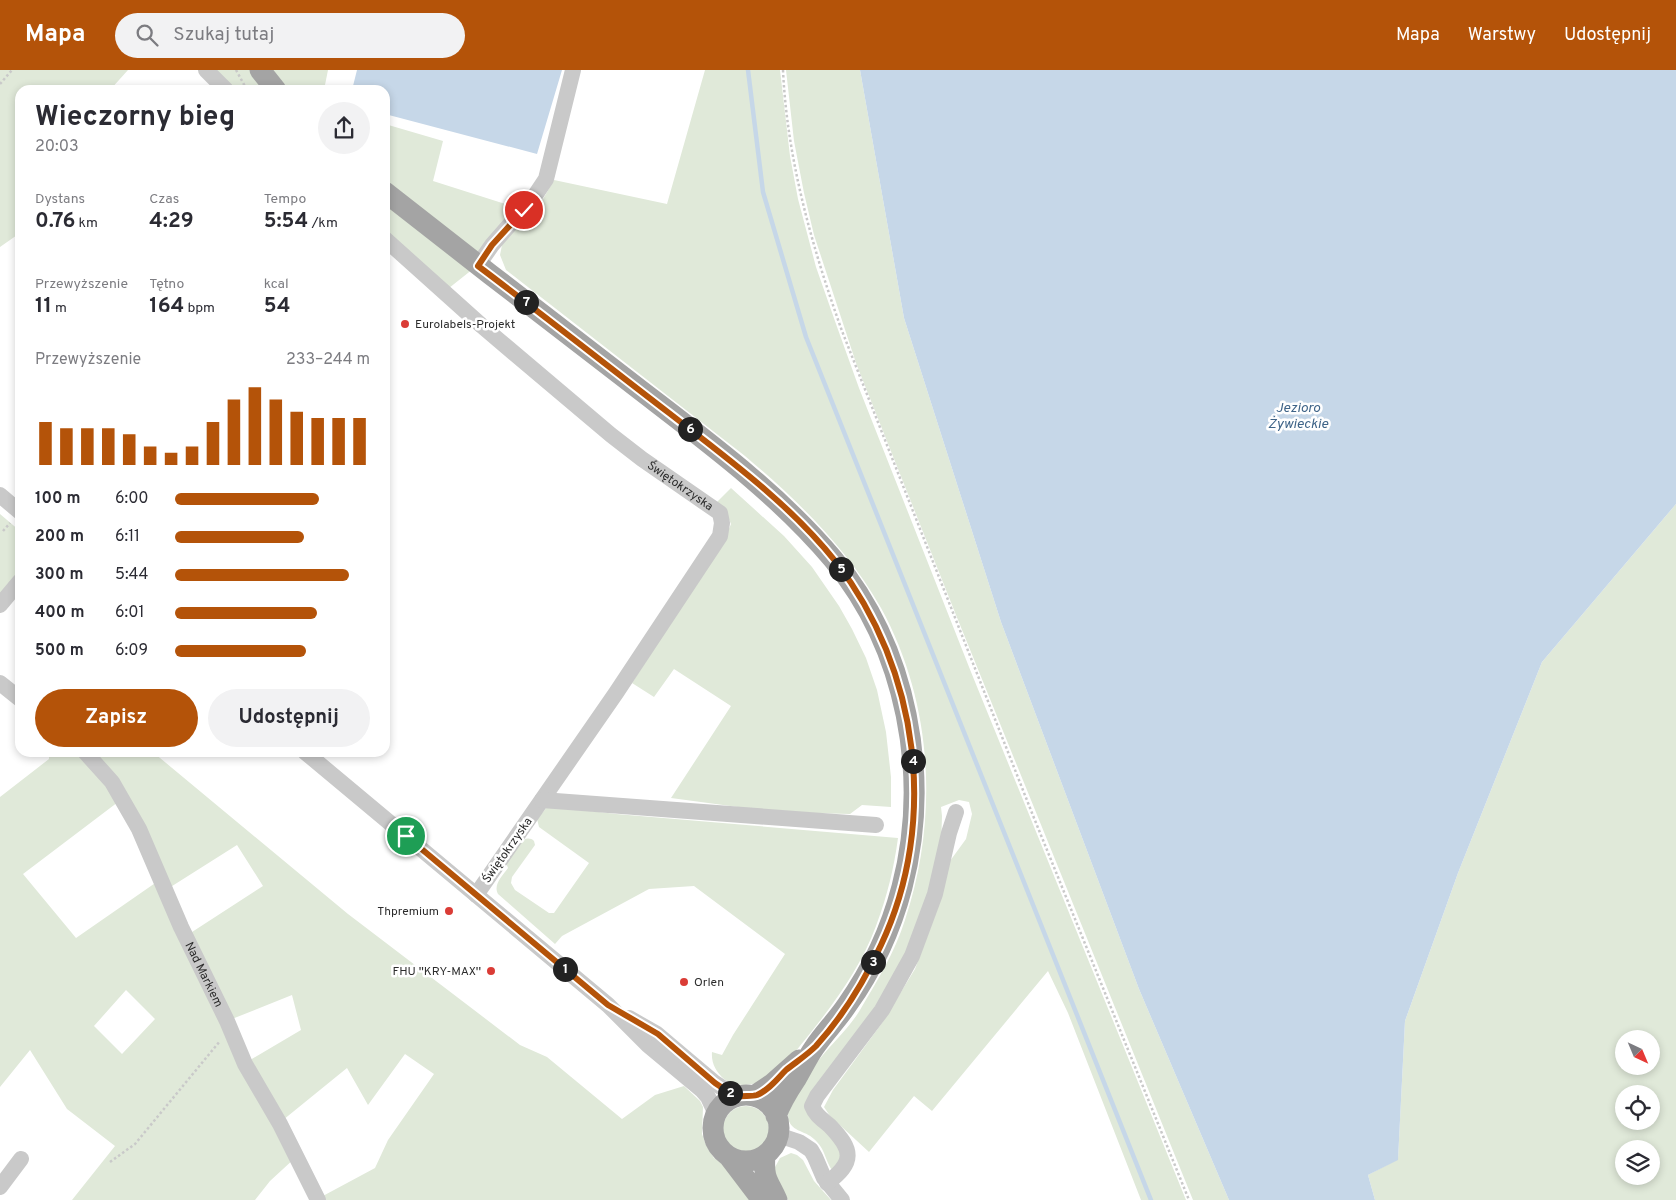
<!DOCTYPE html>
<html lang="pl">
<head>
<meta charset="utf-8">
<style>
	:root { --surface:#fff; --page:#f2f2f3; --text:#2b2b33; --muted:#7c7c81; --accent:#b45309 }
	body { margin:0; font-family:Overpass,sans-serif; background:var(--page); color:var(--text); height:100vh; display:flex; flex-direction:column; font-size:19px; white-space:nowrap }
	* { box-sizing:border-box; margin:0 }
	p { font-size:16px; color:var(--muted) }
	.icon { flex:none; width:28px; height:28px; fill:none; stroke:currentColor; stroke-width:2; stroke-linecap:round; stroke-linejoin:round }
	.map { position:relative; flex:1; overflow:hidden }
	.details { position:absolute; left:15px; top:15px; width:375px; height:672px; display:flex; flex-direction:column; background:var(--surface); border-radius:15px; box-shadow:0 2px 8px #0003 }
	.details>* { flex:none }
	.needle { width:32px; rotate:136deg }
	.fabs { position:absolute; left:1615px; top:960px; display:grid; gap:10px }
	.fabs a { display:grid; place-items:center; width:45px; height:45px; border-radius:50%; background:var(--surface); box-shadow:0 2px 8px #0003; font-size:25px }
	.pin { position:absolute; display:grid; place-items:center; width:42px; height:42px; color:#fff; margin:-21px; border:2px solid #fff; border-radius:50%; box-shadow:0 1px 5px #0007 }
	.km { position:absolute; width:25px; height:25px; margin:-12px; border-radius:50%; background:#222; color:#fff; font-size:14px; line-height:25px; text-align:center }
	.round { display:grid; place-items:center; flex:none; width:52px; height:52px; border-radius:26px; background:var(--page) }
	.overview { display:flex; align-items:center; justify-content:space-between; height:85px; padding:0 20px }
	h1 { font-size:28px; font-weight:700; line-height:38px }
	.figures { display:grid; grid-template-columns:repeat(3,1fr); gap:8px; height:85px; padding:5px 20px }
	.figures div { display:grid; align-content:center }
	.figures b { font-size:21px; font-weight:700 }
	.figures small { font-size:14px; font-weight:400 }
	.figures p { font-size:14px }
	.chart { height:140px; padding:10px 20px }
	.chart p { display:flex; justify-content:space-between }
	.chart svg { width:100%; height:90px; margin-top:5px; stroke:var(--accent); stroke-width:6 }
	.primary-button { display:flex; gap:10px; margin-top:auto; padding:10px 20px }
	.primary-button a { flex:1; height:58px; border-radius:30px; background:var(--accent); color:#fff; font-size:20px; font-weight:700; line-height:58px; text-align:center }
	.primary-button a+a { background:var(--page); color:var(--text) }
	ul { padding:0 20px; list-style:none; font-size:16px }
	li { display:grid; grid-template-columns:80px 60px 1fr; align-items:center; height:38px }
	li i { height:12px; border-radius:6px; background:var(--accent) }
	header { display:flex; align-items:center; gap:30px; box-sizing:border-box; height:70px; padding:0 25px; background:var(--accent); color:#fff }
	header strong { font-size:24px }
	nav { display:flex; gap:28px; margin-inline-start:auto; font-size:18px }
	.search { width:350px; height:45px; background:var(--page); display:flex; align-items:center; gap:12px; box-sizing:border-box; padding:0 18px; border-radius:28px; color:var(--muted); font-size:19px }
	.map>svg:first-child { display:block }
	.green { fill:#e0e9d9; fill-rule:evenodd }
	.water { fill:#c6d7e8 }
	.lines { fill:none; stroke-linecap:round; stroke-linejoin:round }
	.stream { stroke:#c6d7e8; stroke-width:4.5 }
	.path { stroke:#c9c9c9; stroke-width:2.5; stroke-dasharray:2.5 2.5; stroke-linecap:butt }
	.minor { stroke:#c9c9c9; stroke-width:16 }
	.major { stroke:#a4a4a4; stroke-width:21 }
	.route-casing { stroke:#fff; stroke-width:10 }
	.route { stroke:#b45309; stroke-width:6 }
	.poi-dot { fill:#da3c36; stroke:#fff; stroke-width:2 }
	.labels { text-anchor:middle; stroke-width:5; stroke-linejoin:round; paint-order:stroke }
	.poi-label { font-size:12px; fill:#2c2c2c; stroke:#fff; text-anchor:start }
	.street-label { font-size:12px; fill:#2c2c2c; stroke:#fff }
	.water-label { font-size:14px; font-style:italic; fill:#3f6488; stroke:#fff }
</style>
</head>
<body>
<header>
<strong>Mapa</strong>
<div class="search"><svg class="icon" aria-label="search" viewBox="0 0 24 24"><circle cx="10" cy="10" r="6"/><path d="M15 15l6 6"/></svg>Szukaj tutaj</div>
<nav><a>Mapa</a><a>Warstwy</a><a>Udostępnij</a></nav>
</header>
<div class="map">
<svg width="1676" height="1130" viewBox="0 0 1676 1130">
	<rect width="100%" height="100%" fill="#fff"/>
	<path class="green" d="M 0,0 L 128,0 L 110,20 L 20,20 L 20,163 L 0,177 Z
		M 206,0 L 328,0 L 324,20 L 226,20 Z
		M 705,0 L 780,0 L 790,86 L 798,129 L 816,197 L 836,254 L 859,318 L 971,602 L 1186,1130 L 1141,1130 L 1068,943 L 1048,901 L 932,1041 L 914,1026 L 869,1082 L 830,1046 L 824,1037 L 833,1020 L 882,953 L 915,899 L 937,840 L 950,791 L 966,769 L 972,744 L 969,732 L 959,730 L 941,737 L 942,746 L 941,777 L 919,859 L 883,933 L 813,1027 L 837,1071 L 841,1088 L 833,1101 C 825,1092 826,1079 814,1069 C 805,1060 789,1062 788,1046 C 788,1036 794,1028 799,1020 C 804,1011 809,1002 815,995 C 829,976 848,960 860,940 C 877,911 895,882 905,850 C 939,748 933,633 881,538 C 847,478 797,430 745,386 L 506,200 L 500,185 L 502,175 L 517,156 L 543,129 L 554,110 L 667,134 Z
		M 786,0 L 860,0 L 904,248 L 1001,552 L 1139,919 L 1229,1130 L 1193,1130 L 956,545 L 856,293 L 814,165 L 804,123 L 794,71 Z
		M 385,54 L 443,71 L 433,111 L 524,140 L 478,195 L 444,222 L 385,169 Z
		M 731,418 L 784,466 L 812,497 L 839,536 L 852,559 L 866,588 L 877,620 L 886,662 L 891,707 L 891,737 L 862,735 L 850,744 L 776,742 L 671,728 L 731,636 L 674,599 L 654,627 L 632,613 L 726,466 L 731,454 L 727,445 L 715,434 Z
		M 1676,434 L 1676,1130 L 1375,1130 L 1368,1105 L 1398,1089 L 1405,951 L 1458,803 L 1542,592 ZM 1624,969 L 1651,969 L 1651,996 L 1624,996 ZM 1624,1024 L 1651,1024 L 1651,1051 L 1624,1051 ZM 1624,1079 L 1651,1079 L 1651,1106 L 1624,1106 Z
		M 0,444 L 20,461 L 20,500 L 0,525 Z
		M 49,683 L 154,683 L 348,844 L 520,975 L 547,987 L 622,1049 L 655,1025 L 684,1016 L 700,1031 L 703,1037 L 702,1064 L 706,1075 L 714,1088 L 724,1095 L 752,1130 L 322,1130 L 321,1127 L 375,1098 L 388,1070 L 434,1004 L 405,984 L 368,1035 L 347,998 L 283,1050 L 295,1088 L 270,1111 L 255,1130 L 72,1130 L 115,1076 L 67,1039 L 30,980 L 0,1017 L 0,727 L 49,689 ZM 122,729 L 161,809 L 76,868 L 23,804 ZM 237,775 L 263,816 L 192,862 L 169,818 ZM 126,920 L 155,949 L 122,984 L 94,956 ZM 292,925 L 301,960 L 245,993 L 227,951 Z
		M 548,736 L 616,744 L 898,768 C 894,798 887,827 876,856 C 860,899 833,935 804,971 C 796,980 789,992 780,1000 C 766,1013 740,1021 724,1009 C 716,1002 711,993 712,982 L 722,985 L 733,965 L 785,884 L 694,816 L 649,819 L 562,866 L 555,874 L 498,824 C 493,815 502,806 508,798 L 506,793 L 523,770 C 527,768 531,768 534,771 L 535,775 L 512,807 L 511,813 L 515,820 L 549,843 L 554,843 L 589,793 L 539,757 L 537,749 Z
		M723 1059a23 23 0 1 1 46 0a23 23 0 1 1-46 0Z
		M 791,1083 L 797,1085 L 803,1090 L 814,1111 L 831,1130 L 788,1130 L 777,1110 L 774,1099 L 780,1088 Z"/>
	<path class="water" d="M 357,0 L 562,0 L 537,84 L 385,44 L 385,20 L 352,20 Z
		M 860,0 L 1676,0 L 1676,434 L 1542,592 L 1458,803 L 1405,951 L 1398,1090 L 1368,1105 L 1375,1130 L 1229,1130 L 1139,919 L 1001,552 L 904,248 Z"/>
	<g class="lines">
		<path class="stream" d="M 748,0 L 763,122 L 806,267 L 1151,1130"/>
		<path class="path" d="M 236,0 L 247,20
			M 783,0 C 787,89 812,177 842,261 L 1032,743 L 1189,1130
			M 0,14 L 12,0
			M 3,461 L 10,453
			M 110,1092 L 135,1074 L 220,971"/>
		<g class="minor">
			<path d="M 206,0 L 226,20"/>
			<path id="s1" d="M 385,169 L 482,256 L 611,365 L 642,389 L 720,443 L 722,453 L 720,466 L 616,623 L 476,825"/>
			<path d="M 478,195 L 492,175 L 534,127 L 546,109 L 573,0"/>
			<path d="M 0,425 L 20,442"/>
			<path d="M 0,535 L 20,511"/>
			<path d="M 0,613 L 20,629"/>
			<path id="s2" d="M 85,682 L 112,712 L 139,759 L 181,857 L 227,951 L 245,994 L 280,1054 L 318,1130"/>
			<path d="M 305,682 L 608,935 L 648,975 L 702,1020 L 708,1027 L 716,1044"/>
			<path d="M 542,730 L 876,755"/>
			<path d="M 629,948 L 657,964 L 715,1013 L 736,1027"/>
			<path d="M 778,1065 L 799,1072 L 811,1080 L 815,1087 L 824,1108 L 842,1130"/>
			<path d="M 827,1113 C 855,1092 853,1080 830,1056 C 822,1049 816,1046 812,1036 L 817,1026 L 882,940 L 912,886 L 935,824 L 949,763 L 956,742"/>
			<path d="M 0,1117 L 21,1089"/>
		</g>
		<path class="major" d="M 260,0 L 276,20
			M 385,122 C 465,185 545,247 626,309 C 698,365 774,419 833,489 C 907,578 931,706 902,817 C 891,859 872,900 847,935 C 837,950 824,963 814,978 C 807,988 802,999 796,1009 C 788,1021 781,1032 776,1046
			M713 1058a33 33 0 1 1 66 0a33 33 0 1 1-66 0Z
			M 754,1026 L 772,1014 L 799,990
			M 765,1085 C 763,1109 768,1110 777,1130
			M 730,1088 L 762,1130"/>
	</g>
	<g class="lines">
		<g class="route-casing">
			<path id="route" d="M 406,766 L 608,935 L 658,964 L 715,1013 L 736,1027 C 743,1025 751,1027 757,1025 C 769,1020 777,1009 786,1000 C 796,992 807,985 816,976 C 843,946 864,912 881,875 C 939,752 919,599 836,492 C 790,434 727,388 669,343 C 605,294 542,244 478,196 L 492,175 L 524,140"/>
		</g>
		<use href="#route" class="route"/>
	</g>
	<g class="poi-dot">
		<circle cx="405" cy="254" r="5"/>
		<circle cx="449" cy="841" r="5"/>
		<circle cx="491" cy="901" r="5"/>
		<circle cx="684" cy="912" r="5"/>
	</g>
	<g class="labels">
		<g class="poi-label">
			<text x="415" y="258">Eurolabels-Projekt</text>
			<text x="439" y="845" text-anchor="end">Thpremium</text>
			<text x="481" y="905" text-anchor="end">FHU ''KRY-MAX''</text>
			<text x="694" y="916">Orlen</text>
		</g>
		<g class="street-label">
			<text dy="4" stroke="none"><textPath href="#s1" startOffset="385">Świętokrzyska</textPath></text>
			<text transform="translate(507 780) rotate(-55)" y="4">Świętokrzyska</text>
			<text dy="4" stroke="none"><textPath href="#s2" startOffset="254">Nad Markiem</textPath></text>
		</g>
		<g class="water-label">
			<text x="1298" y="342">Jezioro<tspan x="1298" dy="16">Żywieckie</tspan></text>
		</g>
	</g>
</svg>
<div class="fabs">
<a><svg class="needle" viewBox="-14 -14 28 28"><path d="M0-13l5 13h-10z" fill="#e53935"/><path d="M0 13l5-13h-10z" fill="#7c7c81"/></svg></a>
<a><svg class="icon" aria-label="locate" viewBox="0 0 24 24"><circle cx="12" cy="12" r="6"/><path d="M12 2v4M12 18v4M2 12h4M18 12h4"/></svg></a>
<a><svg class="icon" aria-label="layers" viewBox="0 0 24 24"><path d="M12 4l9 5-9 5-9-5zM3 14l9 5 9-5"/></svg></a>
</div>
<div class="pin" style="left:406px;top:766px;background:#1e9e55"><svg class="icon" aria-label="arrive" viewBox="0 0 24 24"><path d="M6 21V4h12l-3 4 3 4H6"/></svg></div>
<div class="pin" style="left:524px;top:140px;background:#d93025"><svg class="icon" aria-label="check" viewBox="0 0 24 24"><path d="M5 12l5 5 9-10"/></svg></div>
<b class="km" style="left:565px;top:899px">1</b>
<b class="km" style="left:730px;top:1023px">2</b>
<b class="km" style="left:873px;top:892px">3</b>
<b class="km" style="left:913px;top:691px">4</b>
<b class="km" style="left:841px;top:499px">5</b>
<b class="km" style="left:690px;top:359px">6</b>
<b class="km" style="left:526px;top:232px">7</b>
<section class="details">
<div class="overview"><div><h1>Wieczorny bieg</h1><p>20:03</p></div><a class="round"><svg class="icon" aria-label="share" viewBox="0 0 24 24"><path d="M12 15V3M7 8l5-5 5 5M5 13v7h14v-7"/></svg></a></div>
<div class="figures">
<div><p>Dystans</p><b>0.76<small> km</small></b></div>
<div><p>Czas</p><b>4:29</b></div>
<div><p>Tempo</p><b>5:54<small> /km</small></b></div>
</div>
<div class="figures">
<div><p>Przewyższenie</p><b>11<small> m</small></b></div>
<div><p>Tętno</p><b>164<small> bpm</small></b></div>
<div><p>kcal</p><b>54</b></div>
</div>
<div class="chart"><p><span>Przewyższenie</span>233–244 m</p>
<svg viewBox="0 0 160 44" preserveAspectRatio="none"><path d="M5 44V23M15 44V26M25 44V26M35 44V26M45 44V29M55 44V35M65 44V38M75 44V35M85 44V23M95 44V12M105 44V6M115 44V12M125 44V18M135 44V21M145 44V21M155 44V21"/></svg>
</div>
<ul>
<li><b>100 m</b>6:00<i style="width:74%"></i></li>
<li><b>200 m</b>6:11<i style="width:66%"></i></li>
<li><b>300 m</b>5:44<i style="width:89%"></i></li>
<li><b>400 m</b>6:01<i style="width:73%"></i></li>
<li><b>500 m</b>6:09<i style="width:67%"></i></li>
</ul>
<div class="primary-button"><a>Zapisz</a><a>Udostępnij</a></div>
</section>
</div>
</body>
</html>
